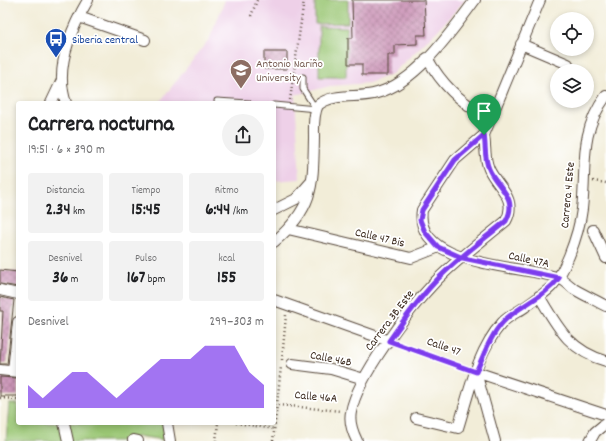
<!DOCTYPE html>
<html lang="es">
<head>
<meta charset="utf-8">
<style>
	:root { --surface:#fff; --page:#f2f2f2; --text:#202124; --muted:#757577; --accent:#7c3aed }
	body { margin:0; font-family:Dekko,sans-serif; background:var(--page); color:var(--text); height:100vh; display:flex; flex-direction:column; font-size:15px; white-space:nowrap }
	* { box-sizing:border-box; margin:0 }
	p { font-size:13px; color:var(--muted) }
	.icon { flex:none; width:22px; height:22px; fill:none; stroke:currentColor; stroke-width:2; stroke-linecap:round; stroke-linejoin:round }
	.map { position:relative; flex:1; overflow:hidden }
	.sheet { position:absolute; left:16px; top:101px; width:260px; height:324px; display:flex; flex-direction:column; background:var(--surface); border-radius:4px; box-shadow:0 2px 6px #0003 }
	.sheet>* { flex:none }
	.buttons { position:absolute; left:550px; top:12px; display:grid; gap:8px }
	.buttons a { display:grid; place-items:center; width:44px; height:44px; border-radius:50%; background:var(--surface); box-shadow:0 2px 6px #0003; font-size:20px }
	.pin { position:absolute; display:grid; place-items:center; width:34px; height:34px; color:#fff; margin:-41px -17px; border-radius:50% 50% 50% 0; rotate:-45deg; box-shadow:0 0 4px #0007 }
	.pin .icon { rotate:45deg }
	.round { display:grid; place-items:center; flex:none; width:42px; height:42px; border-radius:21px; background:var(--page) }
	.overview { display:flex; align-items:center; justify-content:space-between; height:68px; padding:0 12px }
	h1 { font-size:22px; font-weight:800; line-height:30px }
	.stats { display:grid; grid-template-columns:repeat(3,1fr); gap:6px; height:68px; padding:4px 12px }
	.stats div { display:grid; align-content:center; border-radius:4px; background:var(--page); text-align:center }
	.stats b { font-size:17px; font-weight:800 }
	.stats small { font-size:11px; font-weight:400 }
	.stats p { font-size:11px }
	.chart { height:112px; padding:8px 12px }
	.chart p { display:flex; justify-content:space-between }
	.chart svg { width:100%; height:72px; margin-top:4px; fill:var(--accent); opacity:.7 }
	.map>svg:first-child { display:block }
	.built { fill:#eed0e8 }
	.grass { fill:#9ac673; stroke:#6a7848 }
	.building { fill:url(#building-cross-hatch) }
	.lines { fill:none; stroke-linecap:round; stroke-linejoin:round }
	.service-casing { stroke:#56473a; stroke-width:7 }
	.minor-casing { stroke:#56473a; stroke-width:12 }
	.path { stroke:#56473a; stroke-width:2.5; stroke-dasharray:1 3; stroke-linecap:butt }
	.service { stroke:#fff; stroke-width:5 }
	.minor { stroke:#fff; stroke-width:10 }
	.route-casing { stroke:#fff; stroke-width:8 }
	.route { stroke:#7c3aed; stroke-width:5 }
	.labels { text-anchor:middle; stroke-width:3.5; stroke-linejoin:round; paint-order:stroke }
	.transit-label { font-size:12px; fill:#164399; stroke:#fff; text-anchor:start }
	.education-label { font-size:12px; fill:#785e54; stroke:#fff; text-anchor:start }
	.street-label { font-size:12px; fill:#3b2a1e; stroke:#fff }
</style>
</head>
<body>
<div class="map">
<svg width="606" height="441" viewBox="0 0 606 441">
	<defs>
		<pattern id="building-cross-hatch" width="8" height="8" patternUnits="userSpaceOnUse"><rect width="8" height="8" fill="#cc95b8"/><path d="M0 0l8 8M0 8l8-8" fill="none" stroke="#a77a95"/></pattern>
	</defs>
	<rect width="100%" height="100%" fill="#fff"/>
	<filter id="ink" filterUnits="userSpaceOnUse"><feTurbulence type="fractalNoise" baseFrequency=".025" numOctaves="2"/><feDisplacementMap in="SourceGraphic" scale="8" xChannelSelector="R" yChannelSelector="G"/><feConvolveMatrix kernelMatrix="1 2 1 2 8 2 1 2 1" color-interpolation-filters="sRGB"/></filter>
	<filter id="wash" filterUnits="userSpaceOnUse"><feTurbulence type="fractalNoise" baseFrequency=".012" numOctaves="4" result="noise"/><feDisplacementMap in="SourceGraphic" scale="16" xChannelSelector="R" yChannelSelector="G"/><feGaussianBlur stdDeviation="0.9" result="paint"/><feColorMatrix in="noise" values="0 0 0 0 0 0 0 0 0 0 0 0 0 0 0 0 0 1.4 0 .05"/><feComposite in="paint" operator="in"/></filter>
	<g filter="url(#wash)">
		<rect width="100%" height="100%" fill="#f2edd8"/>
		<path class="built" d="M 225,0 L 465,0 L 437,31 L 392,74 L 369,83 L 330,86 L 295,95 L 300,179 L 274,181 L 274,103 L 159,103 L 210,38 Z"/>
		<path class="grass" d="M 315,0 L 348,0 L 348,23 L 315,24 Z
			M 319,26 L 347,27 L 346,77 L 319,77 Z
			M 9,404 L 18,404 L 18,423 L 167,423 L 171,441 L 137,436 L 135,441 L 6,441 Z"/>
		<g id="blocks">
			<path class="building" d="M 352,0 L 424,0 L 426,35 L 417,35 L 417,44 L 395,45 L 395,55 L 388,55 L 388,75 L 362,75 L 362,64 L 348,64 L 348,38 L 353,38 Z
				M 264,52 L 287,52 L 287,69 L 264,69 Z
				M 0,270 L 18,272 L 18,287 L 0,284 Z
				M 0,297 L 14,300 L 7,364 L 0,364 L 3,311 L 0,311 Z
				M 0,377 L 18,378 L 18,396 L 0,396 Z"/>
		</g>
	</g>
	<g filter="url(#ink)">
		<use href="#blocks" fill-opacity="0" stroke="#56473a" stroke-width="1"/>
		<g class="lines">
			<g class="service-casing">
				<path id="service" d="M 217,101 L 248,103
					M 274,105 L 316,109 L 303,89 L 303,77"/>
			</g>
			<g class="minor-casing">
				<path id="minor" d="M 540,0 L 484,135 L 455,160 L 422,210 C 413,267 523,265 559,278 C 564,280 569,285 574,289 C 584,295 595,300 606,306
					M 79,17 L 145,40
					M 521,44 L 568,64
					M 427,58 C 445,90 461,100 490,121
					M 51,103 L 61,82
					M 66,103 C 54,69 71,29 88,0
					M 274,210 L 296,199 L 310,183
					M 288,229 L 411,258 L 439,247
					M 593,230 L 606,258
					M 274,242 C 314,208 313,186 314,138 C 314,127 313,115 318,105 C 334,92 359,99 377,93 C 417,82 451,32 475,0
					M 0,290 L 18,294
					M 539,296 C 557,326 569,351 606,361
					M 274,300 L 389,341
					M 292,364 L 331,369 L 364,379
					M 0,370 L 18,372
					M 13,371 L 18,322
					M 476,372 L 606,415
					M 476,372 L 495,441
					M 416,418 L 458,428 C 469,393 477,351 502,323 C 508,316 518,312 525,307 C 551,289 557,285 569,256 C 575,241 580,226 582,209 C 587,166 578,134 606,96
					M 64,423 L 68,441
					M 167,423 L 170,441
					M 133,440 L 138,441
					M 357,441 C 353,433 349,421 351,412 C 357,377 410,308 435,282 C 456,260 482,241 506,221 C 518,198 497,187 489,169 C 484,158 486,146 484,135
					M 590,441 L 595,432 L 606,423"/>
			</g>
			<path class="path" d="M 251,16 L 257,0
				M 290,100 L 304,0
				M 593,181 L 606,183
				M 399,345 L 466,368
				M 282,360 L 286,315
				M 0,398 L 18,399
				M 278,405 L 341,411
				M 236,423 L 275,429
				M 216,441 L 218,423
				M 273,441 L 281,367"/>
			<use href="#service" class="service"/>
			<use href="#minor" class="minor"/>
		</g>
	</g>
	<g class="lines" filter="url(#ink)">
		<g class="route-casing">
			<path id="route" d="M 484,135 C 486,146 484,158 489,169 C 497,188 519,197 506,221 C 482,241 455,260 434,283 C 417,301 403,321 389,341 L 476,372 C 484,355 490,336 503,322 C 519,305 544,298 559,278 L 463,258 L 438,247 L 425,232 L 420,220 L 422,210 L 455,160 L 484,135"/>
		</g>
		<use href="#route" class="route"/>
	</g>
	<defs>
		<g id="bus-pin" transform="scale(1.15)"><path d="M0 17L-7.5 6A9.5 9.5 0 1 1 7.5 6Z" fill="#1a4fb4" stroke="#fff"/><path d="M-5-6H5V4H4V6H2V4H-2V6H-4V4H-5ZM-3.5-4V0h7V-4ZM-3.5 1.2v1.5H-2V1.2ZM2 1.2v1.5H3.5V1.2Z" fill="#fff"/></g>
		<g id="university-pin" transform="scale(1.15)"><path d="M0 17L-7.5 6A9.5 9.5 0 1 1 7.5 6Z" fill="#8d6e63" stroke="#fff"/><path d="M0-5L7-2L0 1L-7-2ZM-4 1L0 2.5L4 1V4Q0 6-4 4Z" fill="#fff"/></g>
	</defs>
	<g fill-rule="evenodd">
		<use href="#bus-pin" x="56" y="39"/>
		<use href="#university-pin" x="241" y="70"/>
	</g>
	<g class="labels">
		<g class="transit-label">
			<text x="72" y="43">Siberia central</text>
		</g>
		<g class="education-label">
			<text x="256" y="67">Antonio Nariño<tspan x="256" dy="14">University</tspan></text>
		</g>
		<g class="street-label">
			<text transform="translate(567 195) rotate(-85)" y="4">Carrera 4 Este</text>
			<text transform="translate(380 237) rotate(13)" y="4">Calle 47 Bis</text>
			<text transform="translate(529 259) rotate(12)" y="4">Calle 47A</text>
			<text transform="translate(389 320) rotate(-53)" y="4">Carrera 3B Este</text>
			<text transform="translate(444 346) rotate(19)" y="4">Calle 47</text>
			<text transform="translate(331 358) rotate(11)" y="4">Calle 46B</text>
			<text transform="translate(316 396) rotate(5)" y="4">Calle 46A</text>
		</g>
	</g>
</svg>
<div class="buttons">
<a><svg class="icon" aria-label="locate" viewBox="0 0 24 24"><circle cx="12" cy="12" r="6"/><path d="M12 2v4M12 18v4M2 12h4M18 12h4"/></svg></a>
<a><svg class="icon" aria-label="layers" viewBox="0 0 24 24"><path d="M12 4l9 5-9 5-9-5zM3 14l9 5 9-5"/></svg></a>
</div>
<div class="pin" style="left:484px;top:135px;background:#1e9e55"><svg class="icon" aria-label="arrive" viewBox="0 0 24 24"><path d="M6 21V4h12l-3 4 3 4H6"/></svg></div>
<section class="sheet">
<div class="overview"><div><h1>Carrera nocturna</h1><p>19:51 · 6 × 390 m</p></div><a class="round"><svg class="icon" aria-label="share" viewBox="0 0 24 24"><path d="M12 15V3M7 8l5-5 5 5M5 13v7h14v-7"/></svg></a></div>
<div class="stats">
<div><p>Distancia</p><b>2.34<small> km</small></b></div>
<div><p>Tiempo</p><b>15:45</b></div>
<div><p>Ritmo</p><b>6:44<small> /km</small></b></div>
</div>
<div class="stats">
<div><p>Desnivel</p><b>36<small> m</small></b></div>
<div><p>Pulso</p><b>167<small> bpm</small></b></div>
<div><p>kcal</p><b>155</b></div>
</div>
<div class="chart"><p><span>Desnivel</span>299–303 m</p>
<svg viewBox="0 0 160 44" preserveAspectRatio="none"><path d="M0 44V30L10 38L20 30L30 22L40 22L50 30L60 38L70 30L80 22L90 14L100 14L110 14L120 6L130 6L140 6L150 22L160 30V44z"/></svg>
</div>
</section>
</div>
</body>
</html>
